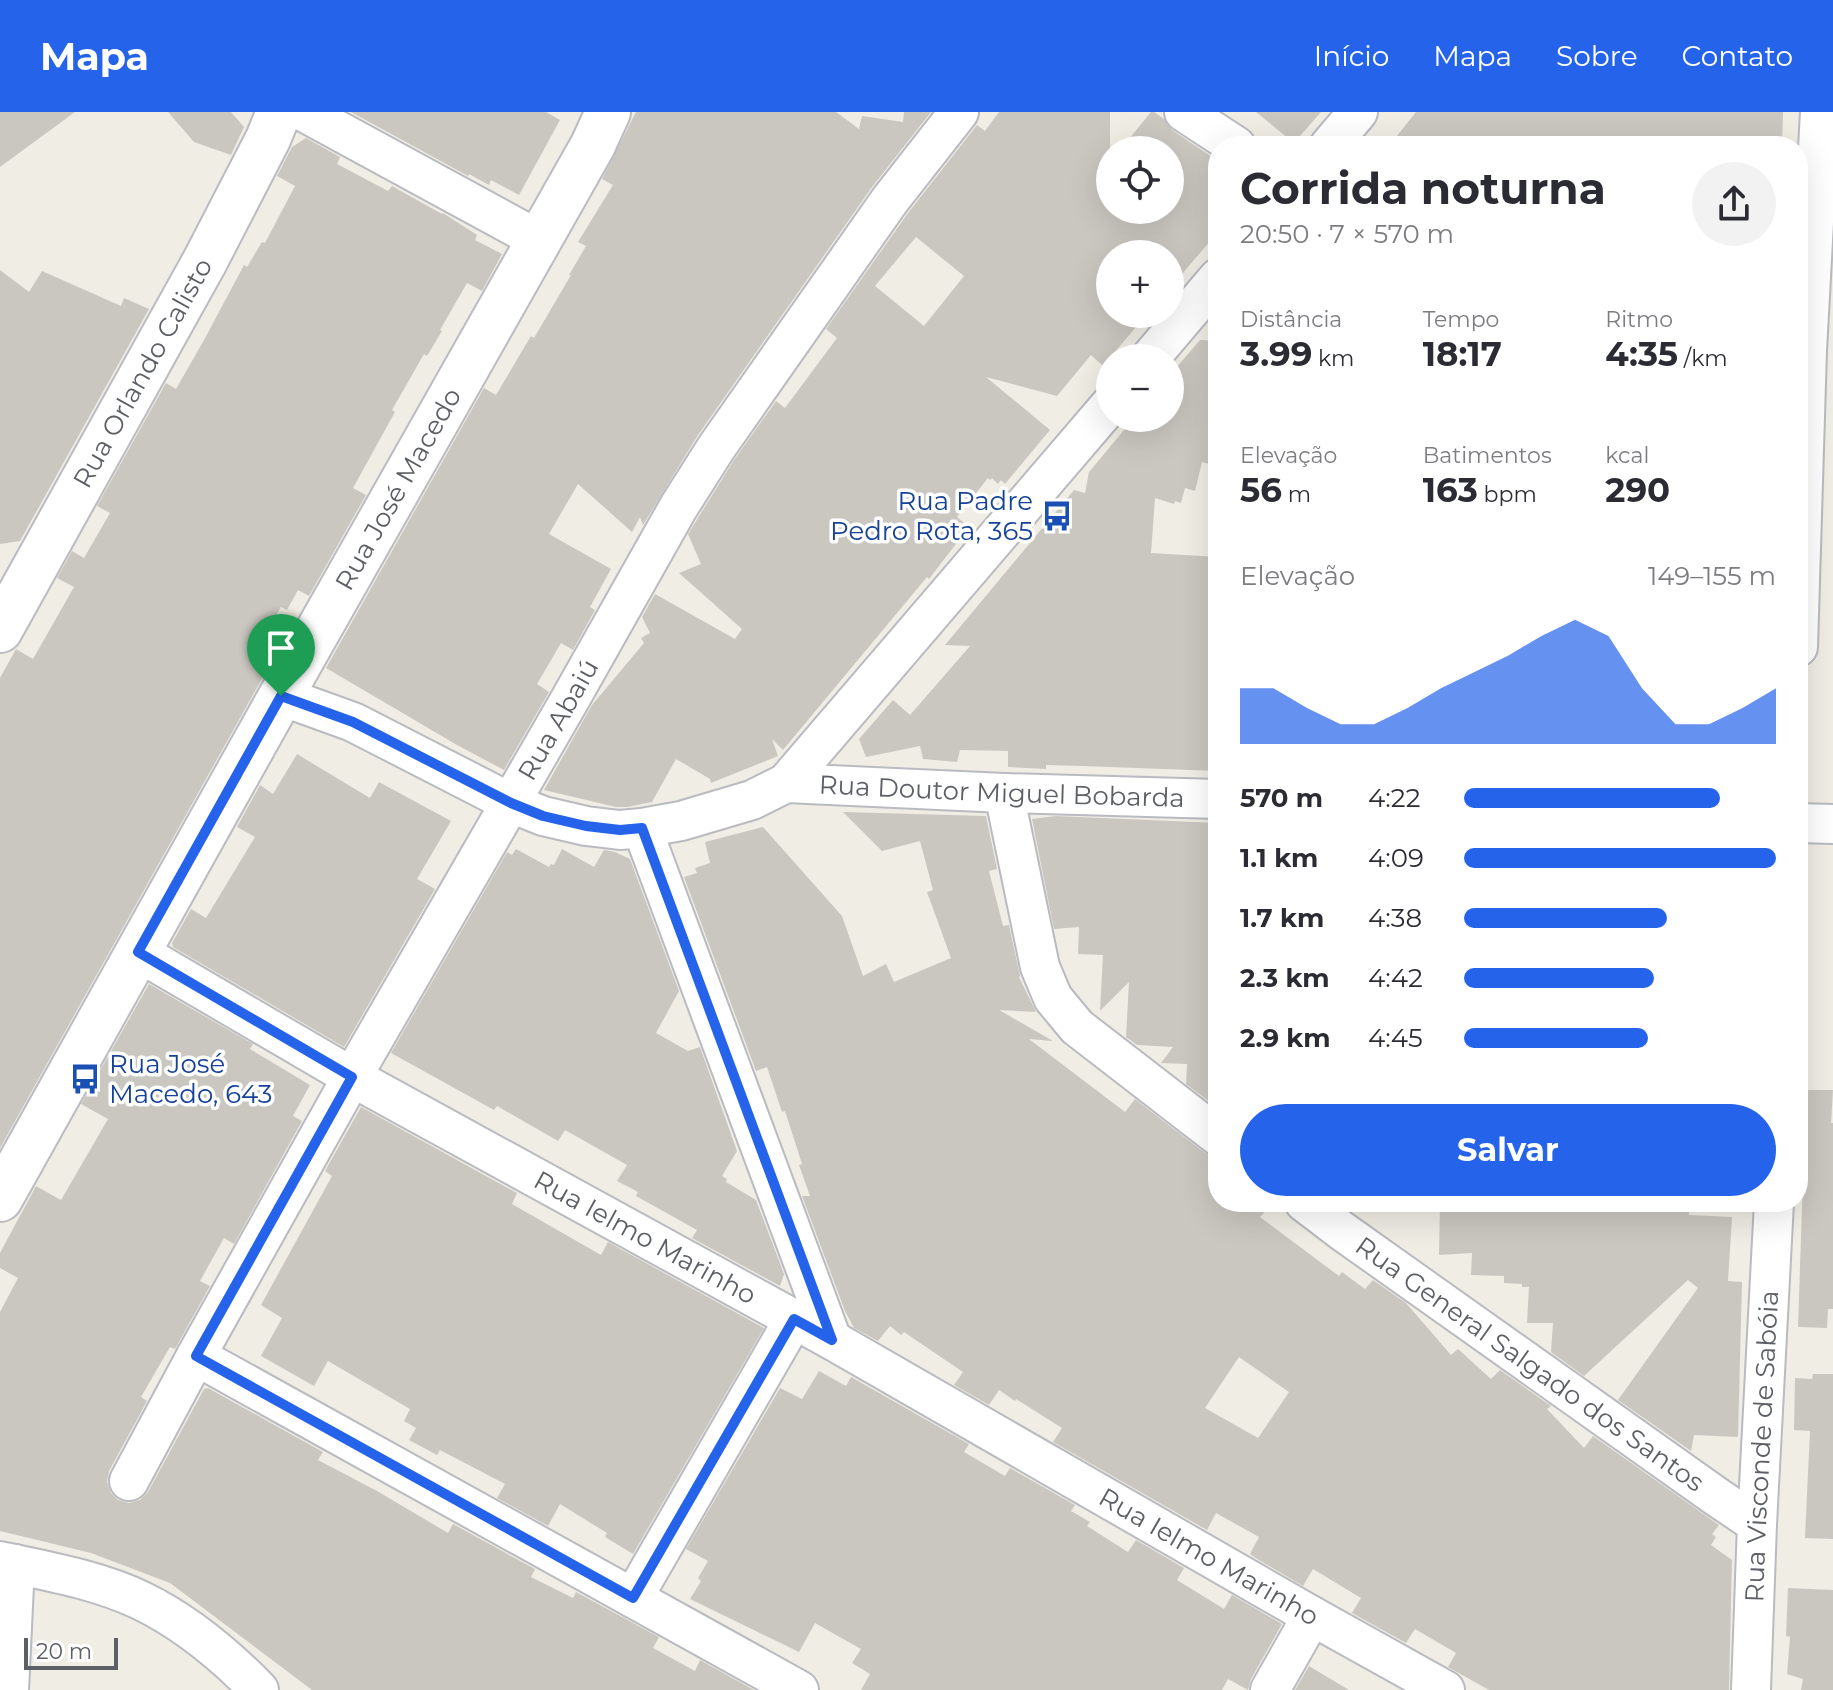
<!DOCTYPE html>
<html lang="pt">
<head>
<meta charset="utf-8">
<style>
	:root { --surface:#fff; --page:#f2f2f3; --text:#2b2b33; --muted:#7c7c81; --accent:#2563eb }
	body { margin:0; font-family:Montserrat,sans-serif; background:var(--page); color:var(--text); height:100vh; display:flex; flex-direction:column; font-size:30px; white-space:nowrap }
	* { box-sizing:border-box; margin:0 }
	p { font-size:26px; color:var(--muted) }
	.icon { flex:none; width:44px; height:44px; fill:none; stroke:currentColor; stroke-width:2; stroke-linecap:round; stroke-linejoin:round }
	.map { position:relative; flex:1; overflow:hidden }
	.drawer { position:absolute; left:1208px; top:24px; width:600px; height:1076px; display:flex; flex-direction:column; background:var(--surface); border-radius:32px; box-shadow:0 8px 32px #0002 }
	.drawer>* { flex:none }
	.tools { position:absolute; left:1096px; top:24px; display:grid; gap:16px }
	.tools a { display:grid; place-items:center; width:88px; height:88px; border-radius:50%; background:var(--surface); box-shadow:0 8px 32px #0002; font-size:40px }
	.scale { position:absolute; left:24px; bottom:20px; width:94px; box-sizing:border-box; padding-left:8px; border:4px solid #5c5f65; border-top:0; font-size:22px; line-height:28px; white-space:nowrap; color:#5c5f65; -webkit-text-stroke:6px #fff; paint-order:stroke }
	.pin { position:absolute; display:grid; place-items:center; width:68px; height:68px; color:#fff; margin:-82px -34px; border-radius:50% 50% 50% 0; rotate:-45deg; box-shadow:0 0 8px #0007 }
	.pin .icon { rotate:45deg }
	.round { display:grid; place-items:center; flex:none; width:84px; height:84px; border-radius:42px; background:var(--page) }
	.head { display:flex; align-items:center; justify-content:space-between; height:136px; padding:0 32px }
	h1 { font-size:44px; font-weight:700; line-height:60px }
	.figures { display:grid; grid-template-columns:repeat(3,1fr); gap:12px; height:136px; padding:8px 32px }
	.figures div { display:grid; align-content:center }
	.figures b { font-size:34px; font-weight:700 }
	.figures small { font-size:22px; font-weight:400 }
	.figures p { font-size:22px }
	.chart { height:224px; padding:16px 32px }
	.chart p { display:flex; justify-content:space-between }
	.chart svg { width:100%; height:144px; margin-top:8px; fill:var(--accent); opacity:.7 }
	.button { display:flex; gap:16px; margin-top:auto; padding:16px 32px }
	.button a { flex:1; height:92px; border-radius:48px; background:var(--accent); color:#fff; font-size:32px; font-weight:700; line-height:92px; text-align:center }
	ul { padding:0 32px; list-style:none; font-size:26px }
	li { display:grid; grid-template-columns:128px 96px 1fr; align-items:center; height:60px }
	li i { height:20px; border-radius:10px; background:var(--accent) }
	header { display:flex; align-items:center; gap:48px; box-sizing:border-box; height:112px; padding:0 40px; background:var(--accent); color:#fff }
	header strong { font-size:38px }
	nav { display:flex; gap:44px; margin-inline-start:auto; font-size:28px }
	.map>svg:first-child { display:block }
	.building { fill:#cac7c1; fill-rule:evenodd }
	.lines { fill:none; stroke-linecap:round; stroke-linejoin:round }
	.street-casing { stroke:#b9bbc0; stroke-width:42 }
	.secondary-casing { stroke:#babcc2; stroke-width:48 }
	.street { stroke:#fff; stroke-width:38 }
	.secondary { stroke:#fff; stroke-width:44 }
	.route-casing { stroke:#fff; stroke-width:16 }
	.route { stroke:#2563eb; stroke-width:10 }
	.labels { text-anchor:middle; stroke-width:7; stroke-linejoin:round; paint-order:stroke }
	.street-label { font-size:26px; fill:#5c5f65; stroke:#fff }
	.transit-label { font-size:26px; fill:#164399; stroke:#fff; text-anchor:end }
</style>
</head>
<body>
<header>
<strong>Mapa</strong>
<nav><a>Início</a><a>Mapa</a><a>Sobre</a><a>Contato</a></nav>
</header>
<div class="map">
<svg width="1833" height="1578" viewBox="0 0 1833 1578">
	<rect width="100%" height="100%" fill="#efede4"/>
	<path class="building" d="M 0,0 L 75,0 L 0,55 Z
		M 168,0 L 231,0 L 244,15 L 231,43 L 194,30 Z
		M 351,0 L 546,0 L 560,8 L 519,83 L 491,68 L 489,73 L 469,62 L 468,64 Z
		M 636,0 L 836,0 L 859,17 L 862,4 L 903,10 L 904,0 L 931,0 L 872,75 L 698,323 L 643,413 L 640,405 L 632,420 L 578,372 L 549,422 L 611,457 L 590,495 L 595,498 L 573,538 L 561,531 L 537,572 L 549,580 L 504,658 L 457,633 L 326,556 L 484,276 L 496,283 L 531,224 L 534,226 L 571,163 L 569,163 L 586,134 L 578,130 L 613,73 L 602,67 Z
		M 999,0 L 1110,0 L 1110,98 L 1170,98 L 1170,38 L 1120,38 L 1151,0 L 1154,0 L 1164,7 L 1172,18 L 1218,49 L 1218,120 L 1170,176 L 1170,142 L 1110,142 L 1110,202 L 1147,202 L 1103,254 L 1091,243 L 1057,284 L 986,265 L 1050,318 L 1005,372 L 1001,368 L 998,372 L 992,366 L 990,368 L 988,366 L 957,405 L 969,415 L 929,467 L 927,465 L 783,638 L 772,627 L 778,644 L 711,671 L 710,667 L 676,647 L 652,690 L 628,695 L 616,695 L 544,678 L 592,593 L 644,531 L 641,526 L 650,521 L 642,505 L 655,482 L 735,527 L 742,517 L 679,461 L 701,452 L 688,422 L 734,348 L 776,289 L 785,296 L 837,226 L 826,217 L 908,101 L 977,13 L 985,19 ZM 916,125 L 964,164 L 924,214 L 875,174 Z
		M 1256,0 L 1321,0 L 1294,31 Z
		M 1416,0 L 1783,0 L 1782,34 L 1389,34 Z
		M 306,26 L 340,45 L 337,52 L 388,79 L 392,74 L 442,102 L 443,101 L 477,123 L 475,128 L 502,142 L 482,179 L 467,171 L 440,218 L 442,219 L 427,244 L 424,242 L 392,298 L 395,300 L 353,376 L 366,383 L 309,484 L 298,478 L 287,498 L 281,495 L 256,537 L 273,547 L 0,1036 L 0,566 L 16,537 L 33,547 L 74,475 L 57,466 L 72,439 L 84,446 L 110,401 L 97,394 L 166,271 L 176,277 L 204,228 L 244,153 L 247,155 L 262,130 L 265,131 L 295,74 L 277,64 L 292,35 Z
		M 0,158 L 29,180 L 42,159 L 121,194 L 124,186 L 149,197 L 20,429 L 0,432 Z
		M 1200,228 L 1218,229 L 1218,355 L 1202,350 L 1195,379 L 1185,376 L 1181,391 L 1175,389 L 1174,392 L 1155,386 L 1151,441 L 1218,445 L 1218,659 L 1082,654 L 1046,653 L 1046,657 L 1008,655 L 1008,639 L 960,638 L 957,650 L 923,647 L 920,634 L 866,645 L 859,627 L 893,588 L 910,603 L 970,534 L 945,533 L 1074,378 L 1085,381 L 1089,360 L 1134,306 L 1170,306 L 1170,263 Z
		M 297,642 L 370,686 L 379,670 L 451,709 L 417,767 L 435,777 L 344,935 L 173,835 L 172,831 L 191,797 L 206,806 L 255,725 L 237,715 L 260,673 L 273,682 Z
		M 843,700 L 986,704 L 997,757 L 989,759 L 1003,814 L 1009,813 L 1020,864 L 1019,865 L 1036,900 L 999,898 L 1053,929 L 1029,927 L 1125,1000 L 1135,987 L 1205,1041 L 1218,1046 L 1218,1090 L 1248,1090 L 1264,1101 L 1260,1105 L 1339,1164 L 1342,1160 L 1365,1177 L 1373,1168 L 1406,1191 L 1451,1243 L 1458,1237 L 1491,1267 L 1500,1258 L 1551,1294 L 1547,1297 L 1584,1336 L 1593,1324 L 1719,1413 L 1712,1422 L 1716,1425 L 1711,1433 L 1732,1448 L 1729,1578 L 1489,1578 L 1448,1555 L 1456,1541 L 1415,1517 L 1406,1531 L 1352,1501 L 1361,1486 L 1313,1457 L 1303,1474 L 1254,1445 L 1250,1442 L 1259,1425 L 1216,1401 L 1207,1418 L 1053,1330 L 1062,1316 L 1016,1287 L 1015,1289 L 999,1278 L 989,1293 L 954,1273 L 963,1260 L 904,1220 L 901,1223 L 890,1214 L 878,1229 L 854,1216 L 845,1199 L 802,1084 L 810,1084 L 799,1053 L 802,1052 L 785,999 L 782,1000 L 767,955 L 756,959 L 684,765 L 697,761 L 695,756 L 710,751 L 705,730 L 763,715 L 842,804 L 863,864 L 886,852 L 894,870 L 951,846 L 927,780 L 933,778 L 920,729 L 882,739 ZM 1239,1245 L 1289,1280 L 1258,1326 L 1205,1296 Z
		M 1056,704 L 1218,711 L 1218,996 L 1186,972 L 1187,952 L 1161,951 L 1173,935 L 1137,933 L 1126,925 L 1129,870 L 1100,899 L 1103,843 L 1078,842 L 1079,815 L 1054,817 L 1032,707 Z
		M 516,737 L 549,755 L 551,752 L 554,753 L 562,737 L 594,755 L 604,738 L 615,740 L 630,747 L 679,879 L 656,921 L 688,939 L 700,935 L 737,1039 L 722,1064 L 727,1067 L 726,1070 L 756,1088 L 784,1162 L 780,1174 L 692,1126 L 697,1118 L 636,1084 L 638,1080 L 617,1069 L 627,1053 L 565,1018 L 558,1029 L 497,994 L 494,998 L 391,941 L 507,740 L 512,743 Z
		M 149,872 L 253,932 L 250,937 L 310,973 L 293,1004 L 302,1009 L 234,1132 L 224,1126 L 200,1169 L 210,1174 L 175,1237 L 170,1235 L 141,1285 L 147,1289 L 109,1359 L 107,1370 L 111,1381 L 118,1388 L 129,1391 L 140,1388 L 148,1380 L 204,1277 L 208,1276 L 323,1340 L 318,1348 L 377,1379 L 448,1421 L 453,1412 L 535,1457 L 531,1465 L 573,1486 L 576,1480 L 659,1525 L 653,1536 L 695,1559 L 700,1548 L 754,1578 L 312,1578 L 170,1471 L 91,1441 L 0,1419 L 0,1200 L 18,1166 L 0,1156 L 0,1141 L 36,1074 L 61,1088 L 108,1007 L 81,992 Z
		M 1806,978 L 1833,978 L 1831,1011 L 1833,1011 L 1833,1197 L 1828,1197 L 1827,1216 L 1798,1215 Z
		M 361,995 L 517,1081 L 512,1092 L 601,1143 L 608,1130 L 764,1216 L 633,1442 L 605,1425 L 607,1421 L 560,1392 L 548,1414 L 497,1386 L 505,1372 L 440,1338 L 437,1343 L 409,1328 L 416,1316 L 404,1309 L 410,1297 L 328,1249 L 314,1274 L 261,1244 L 282,1206 L 261,1193 L 332,1064 L 325,1059 Z
		M 1440,1090 L 1689,1090 L 1689,1103 L 1732,1105 L 1728,1169 L 1742,1170 L 1738,1325 L 1694,1323 L 1691,1339 L 1618,1288 L 1698,1176 L 1688,1168 L 1584,1264 L 1551,1240 L 1553,1211 L 1527,1211 L 1529,1175 L 1522,1175 L 1522,1172 L 1504,1171 L 1504,1164 L 1471,1163 L 1472,1141 L 1439,1143 Z
		M 819,1259 L 846,1274 L 851,1265 L 969,1332 L 964,1340 L 1005,1364 L 1010,1356 L 1075,1393 L 1071,1399 L 1090,1410 L 1087,1414 L 1128,1440 L 1136,1428 L 1184,1456 L 1177,1468 L 1224,1497 L 1232,1483 L 1282,1512 L 1251,1567 L 1248,1578 L 1228,1567 L 1222,1578 L 861,1578 L 870,1562 L 852,1551 L 861,1537 L 815,1511 L 799,1540 L 690,1487 L 701,1469 L 698,1466 L 708,1449 L 686,1437 L 780,1276 L 802,1287 Z
		M 1813,1262 L 1833,1262 L 1833,1427 L 1805,1426 L 1810,1319 L 1794,1318 L 1795,1266 L 1812,1267 Z
		M 1788,1476 L 1833,1478 L 1833,1578 L 1801,1578 L 1803,1567 L 1787,1562 L 1790,1525 L 1786,1524 Z
		M 1309,1554 L 1349,1578 L 1295,1578 Z"/>
	<g class="lines">
		<g class="street-casing">
			<g id="street">
				<path d="M 304,0 L 539,128"/>
				<path d="M 1184,0 L 1236,34"/>
				<path d="M 1329,34 L 1358,0"/>
				<path d="M 1150,246 L 1218,166"/>
				<path d="M 1798,535 L 1807,238 L 1820,0"/>
				<path d="M 281,584 L 353,610 L 511,691 L 543,704 L 586,714 L 620,718 L 642,716 L 681,709 L 752,688 L 786,671 L 1110,293"/>
				<path id="s1" d="M 786,671 L 1004,681 L 1218,687"/>
				<path d="M 1004,681 L 1040,855 L 1053,886 L 1077,915 L 1218,1024"/>
				<path d="M 1798,711 L 1833,712"/>
				<path d="M 642,716 L 832,1228"/>
				<path id="s2" d="M 138,840 L 352,965 L 832,1228 L 1312,1504 L 1445,1578"/>
				<path id="s3" d="M 1304,1090 L 1342,1119 L 1717,1385 L 1757,1412"/>
				<path d="M 196,1244 L 799,1578"/>
				<path id="s4" d="M 129,1369 L 196,1244 L 352,965 L 568,591 L 678,396 L 716,336 L 890,88 L 959,0"/>
				<path d="M 0,1449 C 47,1459 99,1468 142,1489 C 187,1511 225,1543 259,1578"/>
				<path d="M 633,1486 L 794,1207"/>
				<path d="M 9,1578 L 15,1452"/>
				<path d="M 1270,1578 L 1312,1504"/>
				<path id="s5" d="M 1751,1578 L 1757,1412 L 1774,1090"/>
			</g>
		</g>
		<g class="secondary-casing">
			<g id="secondary">
				<path id="s6" d="M 0,518 L 205,149 L 268,27 L 279,0"/>
				<path id="s7" d="M 0,1087 L 281,584 L 593,33 L 608,0"/>
			</g>
		</g>
		<use href="#street" class="street"/>
		<use href="#secondary" class="secondary"/>
	</g>
	<g class="lines">
		<g class="route-casing">
			<path id="route" d="M 281,584 L 353,610 L 511,691 L 543,704 L 586,714 L 620,718 L 642,716 L 832,1228 L 794,1207 L 633,1486 L 196,1244 L 352,965 L 138,840 Z"/>
		</g>
		<use href="#route" class="route"/>
	</g>
	<defs>
		<g id="bus-bare" transform="scale(2.4)"><path d="M-5-6H5V4H4V6H2V4H-2V6H-4V4H-5ZM-3.5-4V0h7V-4ZM-3.5 1.2v1.5H-2V1.2ZM2 1.2v1.5H3.5V1.2Z" fill="#1a4fb4" stroke="#fff" stroke-width="2.5" paint-order="stroke"/></g>
	</defs>
	<g fill-rule="evenodd">
		<use href="#bus-bare" x="1057" y="404"/>
		<use href="#bus-bare" x="85" y="967"/>
	</g>
	<g class="labels">
		<g class="street-label">
			<text dy="9" stroke="none"><textPath href="#s6" startOffset="294">Rua Orlando Calisto</textPath></text>
			<text dy="9" stroke="none"><textPath href="#s7" startOffset="814">Rua José Macedo</textPath></text>
			<text dy="9" stroke="none"><textPath href="#s4" startOffset="874">Rua Abaiú</textPath></text>
			<text dy="9" stroke="none"><textPath href="#s1" startOffset="216">Rua Doutor Miguel Bobarda</textPath></text>
			<text dy="9" stroke="none"><textPath href="#s2" startOffset="582">Rua Ielmo Marinho</textPath></text>
			<text dy="9" stroke="none"><textPath href="#s3" startOffset="278">Rua General Salgado dos Santos</textPath></text>
			<text dy="9" stroke="none"><textPath href="#s5" startOffset="244">Rua Visconde de Sabóia</textPath></text>
			<text dy="9" stroke="none"><textPath href="#s2" startOffset="1230">Rua Ielmo Marinho</textPath></text>
		</g>
		<g class="transit-label">
			<text x="1033" y="398">Rua Padre<tspan x="1033" dy="30">Pedro Rota, 365</tspan></text>
			<text x="109" y="961" text-anchor="start">Rua José<tspan x="109" dy="30">Macedo, 643</tspan></text>
		</g>
	</g>
</svg>
<div class="tools">
<a><svg class="icon" aria-label="locate" viewBox="0 0 24 24"><circle cx="12" cy="12" r="6"/><path d="M12 2v4M12 18v4M2 12h4M18 12h4"/></svg></a>
<a>+</a>
<a>−</a>
</div>
<div class="scale">20 m</div>
<div class="pin" style="left:281px;top:584px;background:#1e9e55"><svg class="icon" aria-label="arrive" viewBox="0 0 24 24"><path d="M6 21V4h12l-3 4 3 4H6"/></svg></div>
<section class="drawer">
<div class="head"><div><h1>Corrida noturna</h1><p>20:50 · 7 × 570 m</p></div><a class="round"><svg class="icon" aria-label="share" viewBox="0 0 24 24"><path d="M12 15V3M7 8l5-5 5 5M5 13v7h14v-7"/></svg></a></div>
<div class="figures">
<div><p>Distância</p><b>3.99<small> km</small></b></div>
<div><p>Tempo</p><b>18:17</b></div>
<div><p>Ritmo</p><b>4:35<small> /km</small></b></div>
</div>
<div class="figures">
<div><p>Elevação</p><b>56<small> m</small></b></div>
<div><p>Batimentos</p><b>163<small> bpm</small></b></div>
<div><p>kcal</p><b>290</b></div>
</div>
<div class="chart"><p><span>Elevação</span>149–155 m</p>
<svg viewBox="0 0 160 44" preserveAspectRatio="none"><path d="M0 44V27L10 27L20 33L30 38L40 38L50 33L60 27L70 22L80 17L90 11L100 6L110 11L120 27L130 38L140 38L150 33L160 27V44z"/></svg>
</div>
<ul>
<li><b>570 m</b>4:22<i style="width:82%"></i></li>
<li><b>1.1 km</b>4:09<i style="width:100%"></i></li>
<li><b>1.7 km</b>4:38<i style="width:65%"></i></li>
<li><b>2.3 km</b>4:42<i style="width:61%"></i></li>
<li><b>2.9 km</b>4:45<i style="width:59%"></i></li>
</ul>
<div class="button"><a>Salvar</a></div>
</section>
</div>
</body>
</html>
